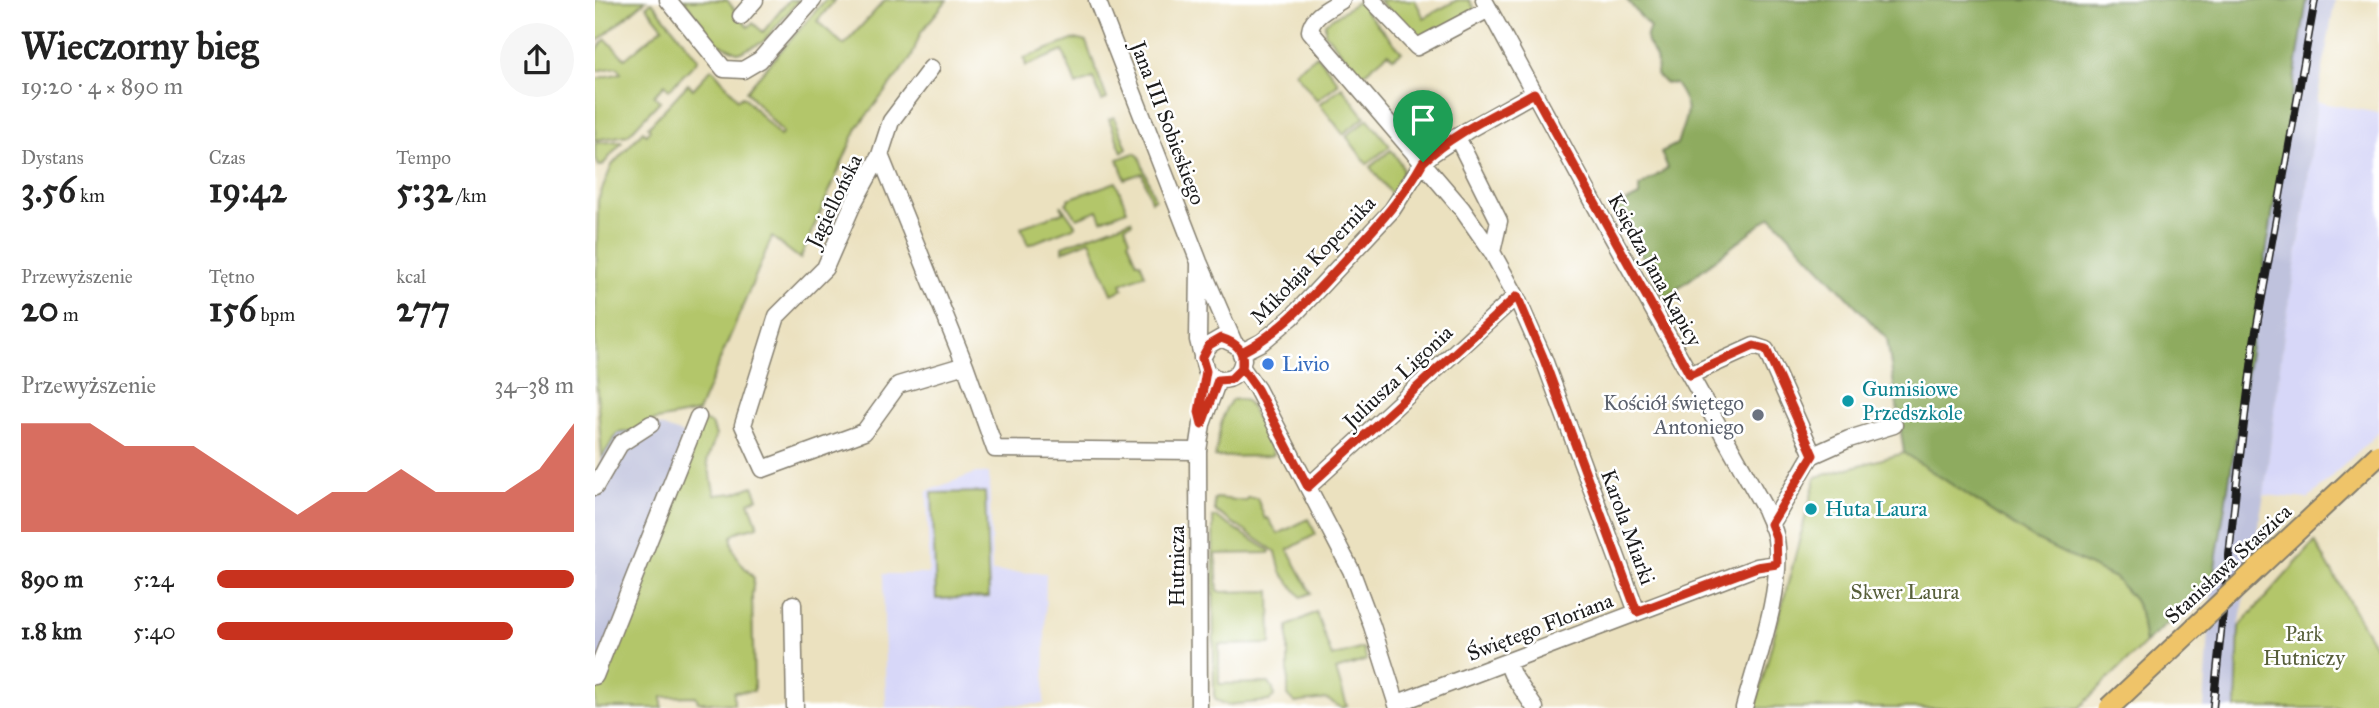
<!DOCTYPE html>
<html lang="pl">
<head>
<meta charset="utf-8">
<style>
	:root { --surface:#fff; --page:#f6f6f6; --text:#222; --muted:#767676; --accent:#c8321e }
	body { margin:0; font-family:"IM FELL Great Primer",serif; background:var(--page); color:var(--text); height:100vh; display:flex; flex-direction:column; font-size:26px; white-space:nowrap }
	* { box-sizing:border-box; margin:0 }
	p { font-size:23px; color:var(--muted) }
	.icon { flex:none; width:38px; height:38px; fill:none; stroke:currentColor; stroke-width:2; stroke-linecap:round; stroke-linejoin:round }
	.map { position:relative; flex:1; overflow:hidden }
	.details { display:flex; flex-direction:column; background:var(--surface); width:595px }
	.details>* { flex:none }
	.pin { position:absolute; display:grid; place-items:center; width:60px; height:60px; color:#fff; margin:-72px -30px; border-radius:50% 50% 50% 0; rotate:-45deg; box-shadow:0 0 7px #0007 }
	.pin .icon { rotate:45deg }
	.round { display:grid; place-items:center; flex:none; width:74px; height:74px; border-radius:37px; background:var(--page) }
	.summary { display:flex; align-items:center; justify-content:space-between; height:119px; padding:0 21px }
	h1 { font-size:38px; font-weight:700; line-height:52px }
	.figures { display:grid; grid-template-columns:repeat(3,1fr); gap:10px; height:119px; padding:7px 21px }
	.figures div { display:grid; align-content:center }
	.figures b { font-size:35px; font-weight:700 }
	.figures small { font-size:19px; font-weight:400 }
	.figures p { font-size:19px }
	.chart { height:196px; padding:14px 21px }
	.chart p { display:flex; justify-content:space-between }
	.chart svg { width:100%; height:126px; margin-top:7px; fill:var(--accent); opacity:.7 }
	ul { padding:0 21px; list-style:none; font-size:23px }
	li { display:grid; grid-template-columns:112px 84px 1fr; align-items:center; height:52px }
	li i { height:18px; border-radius:9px; background:var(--accent) }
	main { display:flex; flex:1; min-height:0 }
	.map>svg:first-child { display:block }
	.built { fill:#d7d7f8 }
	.industrial { fill:#bfc2dd }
	.green { fill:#b3c66a; stroke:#687143; stroke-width:2 }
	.forest { fill:#8eab5e; stroke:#55643d; stroke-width:2 }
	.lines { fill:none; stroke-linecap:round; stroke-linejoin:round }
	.minor-casing { stroke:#847e6e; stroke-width:19 }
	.minor { stroke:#fff; stroke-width:16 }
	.rail-casing { stroke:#1c1c1c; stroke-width:8 }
	.rail { stroke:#fff; stroke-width:5; stroke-dasharray:16; stroke-linecap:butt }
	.major-bridge-casing { stroke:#847e6e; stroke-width:23; stroke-linecap:butt }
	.major-bridge { stroke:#efc469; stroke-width:19 }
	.route-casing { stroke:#fff; stroke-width:14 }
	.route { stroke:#c8321e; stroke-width:9 }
	.shop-dot { fill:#3f7fe0; stroke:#fff; stroke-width:2.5 }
	.culture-dot { fill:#0f9aa8; stroke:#fff; stroke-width:2.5 }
	.worship-dot { fill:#6b7280; stroke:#fff; stroke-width:2.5 }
	.labels { text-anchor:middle; stroke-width:5; stroke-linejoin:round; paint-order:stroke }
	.street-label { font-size:21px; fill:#1c1c1c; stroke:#fff }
	.shop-label { font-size:21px; fill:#366cbe; stroke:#fff; text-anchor:start }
	.culture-label { font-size:21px; fill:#0d838f; stroke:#fff; text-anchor:start }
	.worship-label { font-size:21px; fill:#5b616d; stroke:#fff; text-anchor:end }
	.park-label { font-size:21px; fill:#58603b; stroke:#fff }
</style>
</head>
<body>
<main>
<section class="details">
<div class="summary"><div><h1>Wieczorny bieg</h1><p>19:20 · 4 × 890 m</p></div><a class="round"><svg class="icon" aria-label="share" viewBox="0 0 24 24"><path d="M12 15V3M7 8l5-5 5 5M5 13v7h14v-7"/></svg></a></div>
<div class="figures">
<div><p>Dystans</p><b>3.56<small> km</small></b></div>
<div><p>Czas</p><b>19:42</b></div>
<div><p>Tempo</p><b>5:32<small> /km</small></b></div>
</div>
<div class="figures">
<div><p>Przewyższenie</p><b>20<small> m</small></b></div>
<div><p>Tętno</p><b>156<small> bpm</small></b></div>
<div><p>kcal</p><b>277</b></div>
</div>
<div class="chart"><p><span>Przewyższenie</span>34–38 m</p>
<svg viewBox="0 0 160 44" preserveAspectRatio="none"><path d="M0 44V6L10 6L20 6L30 14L40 14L50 14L60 22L70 30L80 38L90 30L100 30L110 22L120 30L130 30L140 30L150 22L160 6V44z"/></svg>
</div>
<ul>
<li><b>890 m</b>5:24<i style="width:100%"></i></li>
<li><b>1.8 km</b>5:40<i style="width:83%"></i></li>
</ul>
</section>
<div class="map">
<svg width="1784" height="708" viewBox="0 0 1784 708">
	<rect width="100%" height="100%" fill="#fff"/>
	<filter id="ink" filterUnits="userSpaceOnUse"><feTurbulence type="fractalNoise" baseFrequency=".0143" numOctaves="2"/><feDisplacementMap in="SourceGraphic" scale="14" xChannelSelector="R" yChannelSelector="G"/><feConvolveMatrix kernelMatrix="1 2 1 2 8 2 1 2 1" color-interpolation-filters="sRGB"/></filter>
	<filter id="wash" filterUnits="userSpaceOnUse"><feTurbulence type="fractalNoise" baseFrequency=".00686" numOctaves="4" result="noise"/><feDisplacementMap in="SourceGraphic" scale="28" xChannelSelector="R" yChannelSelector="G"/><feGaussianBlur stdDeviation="1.57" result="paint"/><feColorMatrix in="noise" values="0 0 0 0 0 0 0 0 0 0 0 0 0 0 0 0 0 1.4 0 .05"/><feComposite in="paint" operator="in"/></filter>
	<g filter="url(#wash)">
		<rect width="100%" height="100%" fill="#ebe1bf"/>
		<path class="built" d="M 1722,102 L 1784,113 L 1784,432 L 1713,499 L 1669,495 L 1689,334 L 1708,219 Z
			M 381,473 L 394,473 L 397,572 L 451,573 L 449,704 L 291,708 L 288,574 L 334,574 L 332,491 Z"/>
		<path class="industrial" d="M 1712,0 L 1740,0 L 1722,102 L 1708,219 L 1689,334 L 1669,495 L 1644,627 L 1641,708 L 1609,708 L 1617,586 Z
			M 63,425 L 98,438 L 0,679 L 0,475 L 8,456 L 23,433 Z"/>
		<path class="green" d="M 0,0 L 51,0 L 0,43 Z
			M 89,0 L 132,0 L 153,27 L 158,23 L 168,32 L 194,0 L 204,0 L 168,42 L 144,53 L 121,42 Z
			M 230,0 L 240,0 L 222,21 L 249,45 L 290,0 L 352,0 L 326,32 L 316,58 L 262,128 L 205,259 L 177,237 L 103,412 L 57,421 L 38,431 L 23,433 L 7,457 L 1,380 L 0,335 L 3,200 L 17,165 L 48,131 L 51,134 L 55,129 L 53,127 L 93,84 L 98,89 L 117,68 L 143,99 L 148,96 L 185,136 L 188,133 L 151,91 Z
			M 783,0 L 820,0 L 829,18 L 862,0 L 874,0 L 881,11 L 826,41 Z
			M 764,1 L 773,9 L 770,11 L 807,52 L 798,58 L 793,53 L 766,76 L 730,33 L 730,23 Z
			M 57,2 L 103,59 L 102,61 L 74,90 L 70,84 L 59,96 L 65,101 L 33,135 L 0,140 L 0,79 L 26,73 L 22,67 L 1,71 C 0,57 0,48 11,39 L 30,59 L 68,27 L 51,6 Z
			M 480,39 L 491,42 L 512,99 L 507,101 L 498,78 L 481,85 L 468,51 L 431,66 L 429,58 Z
			M 722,55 L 744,83 L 722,100 L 700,72 Z
			M 747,87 L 770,117 L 748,134 L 725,104 Z
			M 519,117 L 532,148 L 527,152 L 514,119 Z
			M 773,119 L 795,146 L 772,164 L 751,136 Z
			M 26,141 L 27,142 L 7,166 L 4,166 L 0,157 L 0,143 Z
			M 796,150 C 813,171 810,173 797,195 L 775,167 Z
			M 539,153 L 544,156 L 560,199 L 556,201 L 547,173 L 530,179 L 523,159 Z
			M 521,182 L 532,210 L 507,220 L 503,210 L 482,218 L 471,203 L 473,202 L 473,199 Z
			M 466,205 L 481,226 L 433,245 L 426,227 L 468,212 Z
			M 536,220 L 537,223 L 530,226 L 535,239 L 533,241 L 542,262 L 545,262 L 550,274 L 526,284 L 528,289 L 517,294 L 495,240 L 468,251 L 468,246 Z
			M 645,399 L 651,401 L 656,407 L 676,449 L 678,454 L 675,456 L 620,457 L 626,423 L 631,408 L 637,400 Z
			M 107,420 L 116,424 L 121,435 L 112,461 L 120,495 L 140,493 L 158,486 L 163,498 L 154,502 L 163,526 L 144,531 L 137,536 C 135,553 148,566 159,578 L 157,595 L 159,691 L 139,692 L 139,704 L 103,702 L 101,696 L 67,697 L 67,708 L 0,708 L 0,689 L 31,617 Z
			M 1309,453 L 1441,540 L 1520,578 L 1539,600 L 1545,611 L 1550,643 L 1484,708 L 1160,708 L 1221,477 Z
			M 390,492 L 394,597 L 341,599 L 337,493 Z
			M 621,498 L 651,501 L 652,498 L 662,498 L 670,519 L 673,518 L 683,534 L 713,519 L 721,534 L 693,550 L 716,593 L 706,597 L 686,572 L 681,552 L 620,511 L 619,500 Z
			M 618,517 L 621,517 L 675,551 L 674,553 L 621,554 L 623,592 L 675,591 L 676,644 L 624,645 L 624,684 L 674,683 L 678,689 L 679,696 L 674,701 L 632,705 L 621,700 L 619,695 Z
			M 1720,542 L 1784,653 L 1784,700 L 1781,703 L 1783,708 L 1641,708 L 1644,627 Z
			M 721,612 L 737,657 L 768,648 L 772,660 L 741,670 L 752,706 L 747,708 L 731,699 L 700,703 L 693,696 L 693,626 Z"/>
		<path class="forest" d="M 1032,0 L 1712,0 L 1617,586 L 1550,643 L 1545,612 L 1539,600 L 1520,578 L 1441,540 L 1309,453 L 1292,339 L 1176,216 L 1070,299 L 1021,207 L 1044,196 L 1044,187 L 1073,168 L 1066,152 L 1082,144 C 1091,114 1099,111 1080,84 L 1070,83 L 1062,75 C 1062,69 1063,61 1060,56 C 1054,43 1047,44 1055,28 Z"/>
	</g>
	<g filter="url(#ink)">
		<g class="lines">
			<g class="minor-casing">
				<path id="minor" d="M 73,0 L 129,69 L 148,70 L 165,60 L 218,0
					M 502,0 L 604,262 L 639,343
					M 747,0 C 734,9 717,15 715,31 L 867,209 L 897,252 L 921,296 L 948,357 L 1042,612
					M 777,0 L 822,47 L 894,9
					M 889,0 L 1013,229 L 1170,509 C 1173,518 1180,529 1181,539 C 1189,588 1162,660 1149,708
					M 146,16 L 160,0
					M 862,137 L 904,221 L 897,252
					M 285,155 L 296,121 L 336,68
					M 604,264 L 603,340 L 611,371 L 623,380 C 638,381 646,373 648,359 L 643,346 L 626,338 L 614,345 L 607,358
					M 647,352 L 667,342 L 697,317 L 797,210 L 828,162 L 838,153 L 873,130 L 939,93
					M 370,365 L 303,385 L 269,432 L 168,469 L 148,425 L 182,316 L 230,268 L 258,204 L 285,155 L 370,365 L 400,449 L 603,451
					M 647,368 L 662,389 L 756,570 L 777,626 L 803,708
					M 1095,375 L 1159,346 L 1171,350 L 1218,455
					M 0,487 L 25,444 L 56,424
					M 713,487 L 921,296
					M 1176,525 L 1216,456 L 1254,439 L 1299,425
					M 198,604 L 200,708
					M 912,662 L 917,674 L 940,708
					M 0,676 L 103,417
					M 803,703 L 1162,567 L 1182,564
					M 604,708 L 603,451 L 607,424 L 623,380"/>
			</g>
			<use href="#minor" class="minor"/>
			<g class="rail-casing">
				<path id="rail" d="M 1618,708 L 1641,489 L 1659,342 L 1720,0"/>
			</g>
			<use href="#rail" class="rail"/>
			<g class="major-bridge-casing">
				<path id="major-bridge" d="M 1514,708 L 1784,454"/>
			</g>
			<use href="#major-bridge" class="major-bridge"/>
		</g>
	</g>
	<g class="lines" filter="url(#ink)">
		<g class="route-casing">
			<path id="route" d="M 828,162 C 806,202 775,233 744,267 C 714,299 686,332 647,352 L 647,368 L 636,379 L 623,380 L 607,424 L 604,412 L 611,371 L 607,358 L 614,345 L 626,338 C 642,343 650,350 647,368 L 662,389 L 713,487 L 922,296 L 948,357 L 1042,612 L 1162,567 L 1182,564 L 1181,537 L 1176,524 L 1218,455 L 1171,349 L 1159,346 L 1095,375 L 939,93 C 902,114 859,132 828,162"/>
		</g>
		<use href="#route" class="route"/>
	</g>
	<circle class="shop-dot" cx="673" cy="364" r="7"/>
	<g class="culture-dot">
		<circle cx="1253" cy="401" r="7"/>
		<circle cx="1216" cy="509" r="7"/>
	</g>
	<circle class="worship-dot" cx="1163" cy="415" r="7"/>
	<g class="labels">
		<g class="street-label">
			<text transform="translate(573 123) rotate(69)" y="7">Jana III Sobieskiego</text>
			<text transform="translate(239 201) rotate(-64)" y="7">Jagiellońska</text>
			<text transform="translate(718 260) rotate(-46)" y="7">Mikołaja Kopernika</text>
			<text transform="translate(1060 270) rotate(61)" y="7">Księdza Jana Kapicy</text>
			<text transform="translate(803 377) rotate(-43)" y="7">Juliusza Ligonia</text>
			<text transform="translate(1033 527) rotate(70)" y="7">Karola Miarki</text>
			<text transform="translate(1633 564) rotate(-43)" y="7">Stanisława Staszica</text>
			<text transform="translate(582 566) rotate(-90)" y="7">Hutnicza</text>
			<text transform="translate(945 627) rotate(-21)" y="7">Świętego Floriana</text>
		</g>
		<g class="shop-label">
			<text x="687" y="371">Livio</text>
		</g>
		<g class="culture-label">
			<text x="1267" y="396">Gumisiowe<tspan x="1267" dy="24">Przedszkole</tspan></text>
			<text x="1230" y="516">Huta Laura</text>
		</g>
		<g class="worship-label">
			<text x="1149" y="410">Kościół świętego<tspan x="1149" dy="24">Antoniego</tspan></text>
		</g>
		<g class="park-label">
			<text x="1310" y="599">Skwer Laura</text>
			<text x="1709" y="641">Park<tspan x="1709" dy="24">Hutniczy</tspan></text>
		</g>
	</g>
</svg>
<div class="pin" style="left:828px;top:162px;background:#1e9e55"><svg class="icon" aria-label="arrive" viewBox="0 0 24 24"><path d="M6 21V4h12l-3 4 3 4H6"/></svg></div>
</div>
</main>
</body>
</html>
